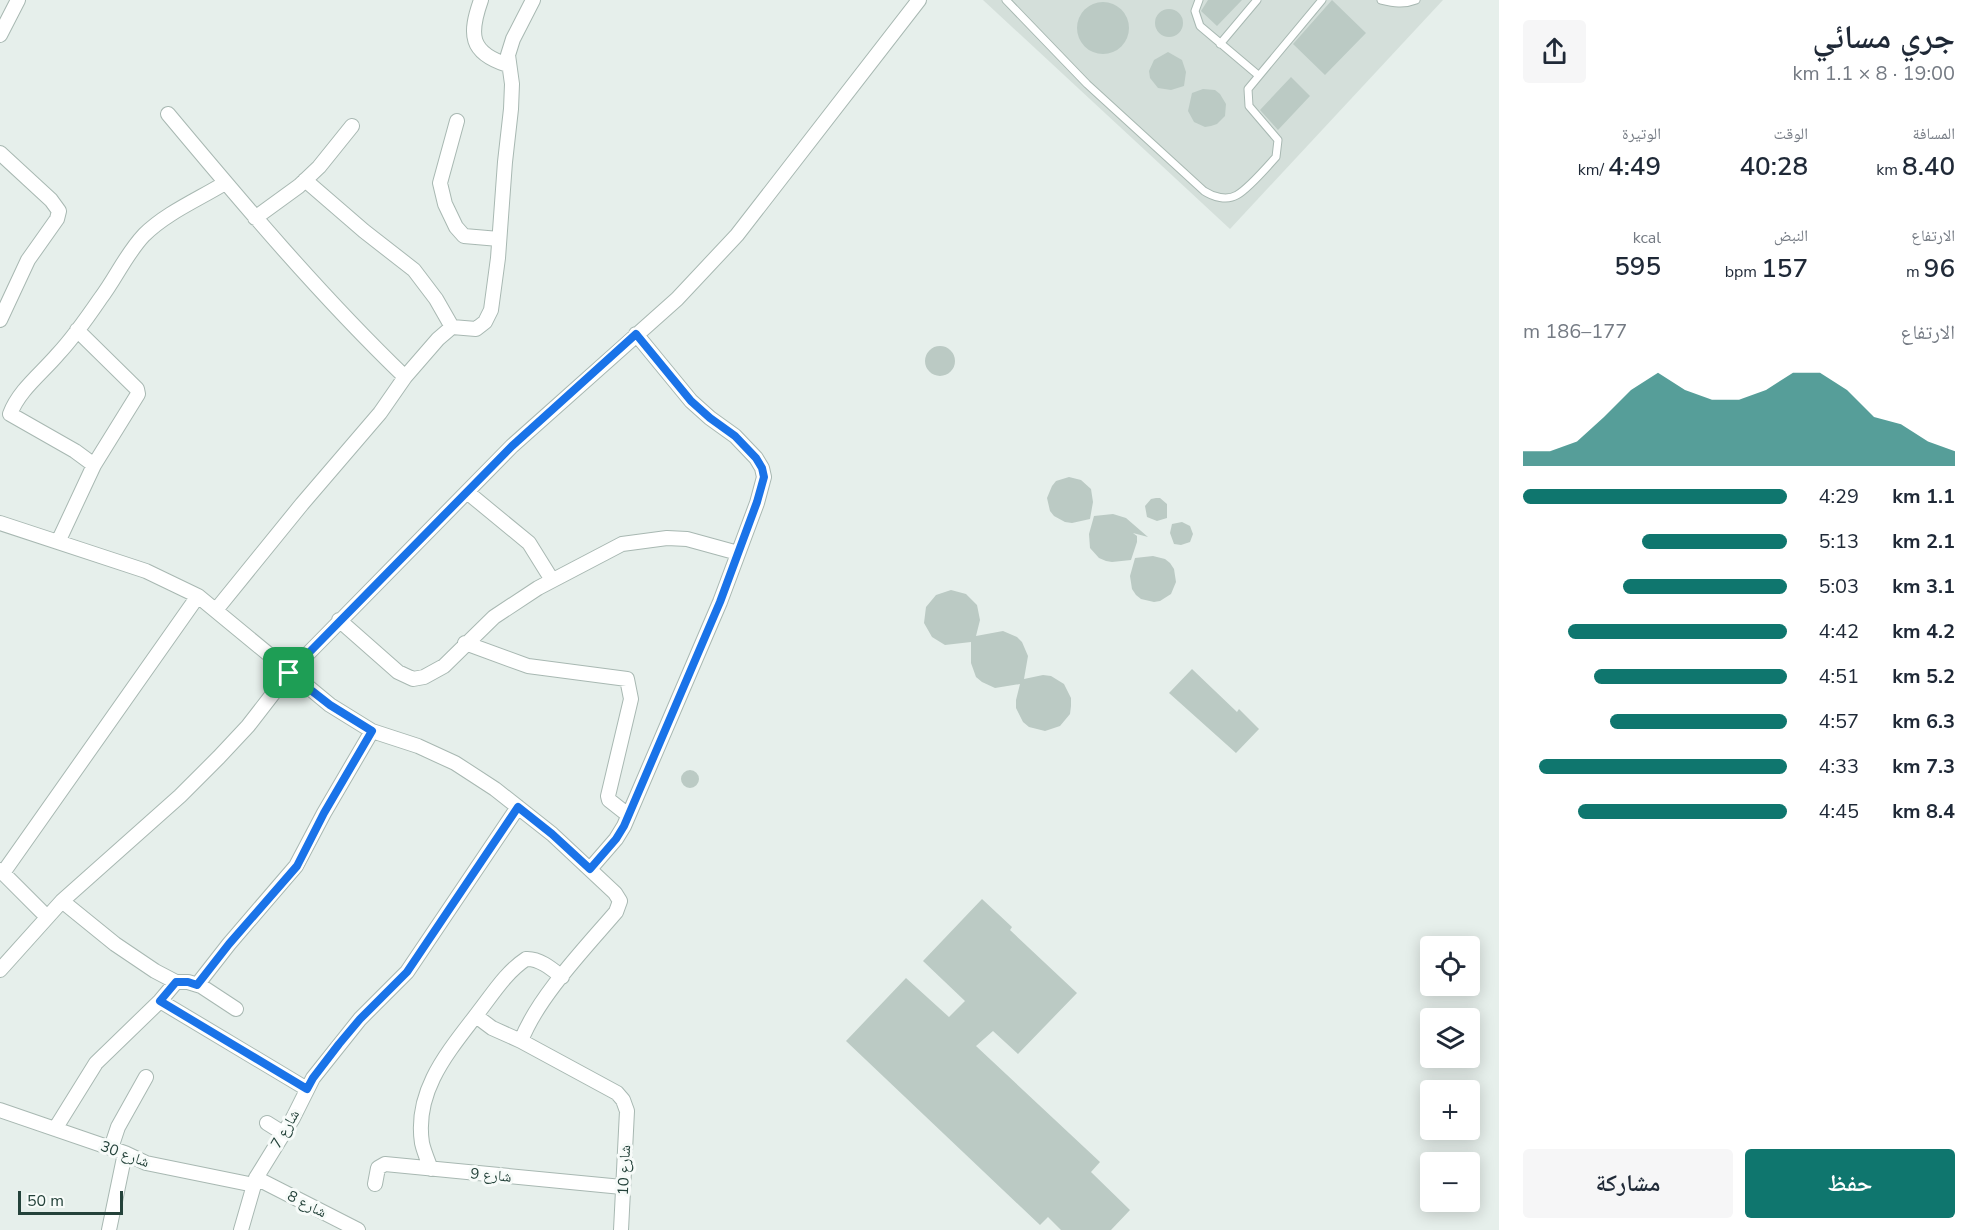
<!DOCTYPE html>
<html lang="ar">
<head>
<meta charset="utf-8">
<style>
	:root { --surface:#fff; --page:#f6f6f7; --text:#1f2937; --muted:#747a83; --accent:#0f766e }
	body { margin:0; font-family:"Nunito Sans","Noto Naskh Arabic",sans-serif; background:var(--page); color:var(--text); direction:rtl; height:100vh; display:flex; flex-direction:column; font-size:22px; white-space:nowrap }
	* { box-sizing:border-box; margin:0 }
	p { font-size:20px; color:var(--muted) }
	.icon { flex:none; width:33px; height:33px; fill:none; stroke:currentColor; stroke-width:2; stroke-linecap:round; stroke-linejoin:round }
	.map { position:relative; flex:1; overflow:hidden; direction:ltr }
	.details { display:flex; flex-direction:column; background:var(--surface); width:480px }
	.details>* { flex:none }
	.fabs { position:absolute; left:1420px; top:936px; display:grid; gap:12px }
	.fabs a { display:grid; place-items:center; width:60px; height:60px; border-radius:6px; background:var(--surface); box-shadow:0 3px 15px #0003; font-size:30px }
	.scale { position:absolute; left:18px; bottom:15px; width:105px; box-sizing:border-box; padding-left:6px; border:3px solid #24423a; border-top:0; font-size:16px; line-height:21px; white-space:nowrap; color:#24423a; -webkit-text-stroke:4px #f7fbf9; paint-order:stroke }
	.pin { position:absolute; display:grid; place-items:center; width:51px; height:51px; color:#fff; margin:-26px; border-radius:12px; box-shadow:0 3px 9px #0006 }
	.round { display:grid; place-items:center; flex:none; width:63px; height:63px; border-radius:6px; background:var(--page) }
	.headline { display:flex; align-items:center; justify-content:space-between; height:102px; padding:0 24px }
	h1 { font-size:33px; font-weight:600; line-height:45px }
	.metrics { display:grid; grid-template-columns:repeat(3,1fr); gap:9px; height:102px; padding:6px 24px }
	.metrics div { display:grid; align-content:center }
	.metrics b { font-size:26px; font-weight:600 }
	.metrics small { font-size:16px; font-weight:400 }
	.metrics p { font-size:16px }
	.chart { height:168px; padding:12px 24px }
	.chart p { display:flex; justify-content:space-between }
	.chart svg { width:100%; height:108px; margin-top:6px; fill:var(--accent); opacity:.7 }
	.button { display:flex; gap:12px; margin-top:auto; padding:12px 24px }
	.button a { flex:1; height:69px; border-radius:6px; background:var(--accent); color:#fff; font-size:24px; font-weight:600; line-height:69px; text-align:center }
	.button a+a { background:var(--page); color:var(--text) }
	ul { padding:0 24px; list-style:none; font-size:20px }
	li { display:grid; grid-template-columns:96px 72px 1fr; align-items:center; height:45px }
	li i { height:15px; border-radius:8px; background:var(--accent) }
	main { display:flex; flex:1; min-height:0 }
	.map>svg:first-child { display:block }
	.built { fill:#d4dfda }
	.building { fill:#bbcac4 }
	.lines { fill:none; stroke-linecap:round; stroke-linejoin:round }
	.service-casing { stroke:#a8b8b2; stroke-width:9 }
	.minor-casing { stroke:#a8b8b2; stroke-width:16 }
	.service { stroke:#fff; stroke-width:7 }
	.minor { stroke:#fff; stroke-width:14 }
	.route-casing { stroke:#fff; stroke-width:12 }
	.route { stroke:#1a73e8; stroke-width:8 }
	.labels { text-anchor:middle; stroke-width:6; stroke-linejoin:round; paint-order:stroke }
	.street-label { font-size:15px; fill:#24423a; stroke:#f7fbf9 }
</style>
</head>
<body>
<main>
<section class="details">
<div class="headline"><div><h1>جري مسائي</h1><p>19:00 · 8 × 1.1 km</p></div><a class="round"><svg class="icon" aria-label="share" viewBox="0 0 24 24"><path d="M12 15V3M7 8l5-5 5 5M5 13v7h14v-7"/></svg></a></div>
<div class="metrics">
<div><p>المسافة</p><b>8.40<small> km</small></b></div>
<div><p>الوقت</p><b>40:28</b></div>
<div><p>الوتيرة</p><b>4:49<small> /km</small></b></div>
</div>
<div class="metrics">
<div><p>الارتفاع</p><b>96<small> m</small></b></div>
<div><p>النبض</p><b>157<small> bpm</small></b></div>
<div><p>kcal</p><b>595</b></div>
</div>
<div class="chart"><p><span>الارتفاع</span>177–186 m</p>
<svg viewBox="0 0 160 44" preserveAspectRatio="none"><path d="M0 44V38L10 38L20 34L30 24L40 13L50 6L60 13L70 17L80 17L90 13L100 6L110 6L120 13L130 24L140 27L150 34L160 38V44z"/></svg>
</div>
<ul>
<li><b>1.1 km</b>4:29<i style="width:100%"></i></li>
<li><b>2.1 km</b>5:13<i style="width:55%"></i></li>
<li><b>3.1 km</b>5:03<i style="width:62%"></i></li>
<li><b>4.2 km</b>4:42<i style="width:83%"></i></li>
<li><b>5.2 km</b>4:51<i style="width:73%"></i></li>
<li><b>6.3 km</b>4:57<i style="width:67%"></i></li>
<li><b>7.3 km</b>4:33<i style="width:94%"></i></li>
<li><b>8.4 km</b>4:45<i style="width:79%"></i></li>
</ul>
<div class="button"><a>حفظ</a><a>مشاركة</a></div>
</section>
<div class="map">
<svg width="1499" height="1230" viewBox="0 0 1499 1230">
	<rect width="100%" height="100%" fill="#e6efeb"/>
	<path class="built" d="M 983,0 L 1443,0 L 1230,229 Z"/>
	<path class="building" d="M 1208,0 L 1242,0 L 1217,26 L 1201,11 Z
		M 1332,0 L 1366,33 L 1325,75 L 1293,44 Z
		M1077 28a26 26 0 1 1 52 0a26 26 0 1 1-52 0Z
		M1155 23a14 14 0 1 1 28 0a14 14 0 1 1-28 0Z
		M 1168,52 L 1182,60 L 1186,72 L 1184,86 L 1171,90 L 1158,88 L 1150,78 L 1149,71 L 1154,60 Z
		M 1291,77 L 1310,96 L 1278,130 L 1260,110 Z
		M 1203,89 L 1215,90 L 1220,94 L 1226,104 L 1225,116 L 1217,124 L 1211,126 L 1205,127 L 1194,122 L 1188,111 L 1192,93 Z
		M925 361a15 15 0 1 1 30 0a15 15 0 1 1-30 0Z
		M 1069,477 L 1081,480 L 1091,489 L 1093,502 L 1090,519 L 1072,523 L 1065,522 L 1054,516 L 1050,511 L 1047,498 L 1052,486 L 1056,481 Z
		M 1156,498 L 1160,498 L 1167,504 L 1167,518 L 1157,521 L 1147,517 L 1145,506 L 1151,499 Z
		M 1113,514 L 1126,518 L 1148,537 L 1133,533 L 1137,536 L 1137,542 L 1131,560 L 1112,562 L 1106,561 L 1099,558 L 1090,548 L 1089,534 L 1094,516 Z
		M 1182,522 L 1190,526 L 1193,534 L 1190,542 L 1181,545 L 1174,544 L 1170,533 L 1172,524 Z
		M 1153,556 L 1165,559 L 1170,563 L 1174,569 L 1176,582 L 1171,594 L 1160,601 L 1154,602 L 1141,599 L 1136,595 L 1132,589 L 1130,576 L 1135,558 Z
		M 951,590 L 966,594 L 977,605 L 980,620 L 976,636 L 1003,631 L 1017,637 L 1022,642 L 1028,656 L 1024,679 L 1043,675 L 1051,676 L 1064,684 L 1071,698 L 1071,706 L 1070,714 L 1060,726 L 1045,731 L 1029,727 L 1023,722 L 1016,708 L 1016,700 L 1020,684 L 995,688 L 982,682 L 976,677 L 971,663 L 971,642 L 945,645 L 932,637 L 924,623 L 926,607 L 936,595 Z
		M 1192,669 L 1237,712 L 1239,709 L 1259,729 L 1236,753 L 1169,693 Z
		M681 779a9 9 0 1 1 18 0a9 9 0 1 1-18 0Z
		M 982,899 L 1012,927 L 1010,930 L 1077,993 L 1018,1054 L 993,1031 L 976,1046 L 1100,1162 L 1091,1172 L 1130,1210 L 1111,1230 L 1061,1230 L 1048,1217 L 1040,1225 L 846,1041 L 906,978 L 949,1017 L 965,1001 L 923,961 Z"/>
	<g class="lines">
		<g class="service-casing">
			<path id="service" d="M 1006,0 L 1087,84 L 1204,191 C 1213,197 1227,201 1237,195 C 1249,188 1266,168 1276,157 L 1278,140 L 1249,106 L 1248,89 L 1322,0
				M 1199,0 L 1195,11 L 1200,26 L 1258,75
				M 1381,0 C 1394,3 1403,5 1416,0
				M 1220,44 L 1257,0"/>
		</g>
		<g class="minor-casing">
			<path id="minor" d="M 481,0 C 469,34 469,53 508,65
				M 0,35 L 18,0
				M 168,114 C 244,205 320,295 405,377
				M 457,121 L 440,183 L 445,204 L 456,227 L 464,236 L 499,239
				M 0,153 L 51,200 L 59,211 L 57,219 L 28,260 L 0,320
				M 305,180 L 364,231 L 414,270 L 436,299 L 452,327
				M 255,218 L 299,186 L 319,167 L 352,126
				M 94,465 L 75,451 L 10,414 C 19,390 42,373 58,354 C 74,337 87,318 100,299 C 116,278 126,254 144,235 C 166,213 199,199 225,183
				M 467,492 L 529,543 L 552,580
				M 0,523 L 146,571 L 198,596 L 330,705 L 372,731 L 418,746 L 455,763 L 495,789 L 552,834 L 615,893 L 620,901 L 616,912 C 586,947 537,998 521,1041 L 617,1093 L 623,1100 L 627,1111 L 621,1230
				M 58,542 L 94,465 L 138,394 L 137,389 L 77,330
				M 216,610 L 302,504 L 380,413 L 405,377 L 438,339 L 452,327 L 476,329 L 485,322 L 491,310 L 498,258 L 505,162 L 511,109 L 512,84 L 508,55 L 513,39 L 533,0
				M 339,620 L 398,672 L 413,679 L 424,677 L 444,666 L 494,617 L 538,588 L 622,544 L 667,538 L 687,539 L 738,553
				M 465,643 L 528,666 L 627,679 L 631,699 L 608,796 L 609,800 L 628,815
				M 590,869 L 616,839 L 624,826 L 720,602 L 757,503 L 764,477 L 762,468 L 756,458 L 735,436 L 710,418 L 691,401 L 636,334
				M 0,870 L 47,917
				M 3,873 L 198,596
				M 62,901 L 115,944 L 155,971 L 176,982 L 188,982 L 201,986 L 236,1009
				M 0,970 L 62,901 L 180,796 L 219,757 L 248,726 L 289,673 L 512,446 L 677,299 L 737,235 L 919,0
				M 197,985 L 229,944 L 296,866 L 324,813 L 372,731
				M 160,1001 L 307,1089
				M 476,1016 L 492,1028 L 521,1041
				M 0,1110 L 125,1153 L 146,1163 L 254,1185
				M 267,1123 L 283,1133
				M 55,1129 L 96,1063 L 160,1001 L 176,982
				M 111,1148 L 118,1127 L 146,1077
				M 431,1169 C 428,1161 424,1152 422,1143 C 414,1091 448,1052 477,1014 C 492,995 506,972 526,959 C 539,958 552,969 562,977
				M 256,1178 L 358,1230
				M 375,1184 L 378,1168 L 385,1164 L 622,1187
				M 109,1230 L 125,1153
				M 241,1230 L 256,1178 L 293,1118 L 313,1078 L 360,1019 L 407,972 L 518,807"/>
		</g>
		<use href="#service" class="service"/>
		<use href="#minor" class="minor"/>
	</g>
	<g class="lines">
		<g class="route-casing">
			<path id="route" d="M 636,334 L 691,401 L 710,418 L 735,436 L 756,458 L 762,468 L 764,477 L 757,502 L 720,602 L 624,826 L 616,839 L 590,869 L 552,834 L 518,807 L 407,972 L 360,1019 L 339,1044 L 313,1078 L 307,1089 L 160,1001 L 176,982 L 188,982 L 197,985 L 229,944 L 297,866 L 324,813 L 372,731 L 330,705 L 289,673 L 512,446 Z"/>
		</g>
		<use href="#route" class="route"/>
	</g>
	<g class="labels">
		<g class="street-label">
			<text transform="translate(285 1129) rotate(-60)" y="5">شارع 7</text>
			<text transform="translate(125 1154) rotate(20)" y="5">شارع 30</text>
			<text transform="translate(624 1170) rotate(-87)" y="5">شارع 10</text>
			<text transform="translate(491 1175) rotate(5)" y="5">شارع 9</text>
			<text transform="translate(307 1204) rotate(27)" y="5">شارع 8</text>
		</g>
	</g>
</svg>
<div class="fabs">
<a><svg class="icon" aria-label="locate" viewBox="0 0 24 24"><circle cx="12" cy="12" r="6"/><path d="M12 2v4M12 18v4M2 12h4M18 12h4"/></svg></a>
<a><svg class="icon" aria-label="layers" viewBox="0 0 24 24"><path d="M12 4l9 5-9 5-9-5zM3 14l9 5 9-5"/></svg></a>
<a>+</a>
<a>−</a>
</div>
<div class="scale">50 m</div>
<div class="pin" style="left:289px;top:673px;background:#1e9e55"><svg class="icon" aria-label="arrive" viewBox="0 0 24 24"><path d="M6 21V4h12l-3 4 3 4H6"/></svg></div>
</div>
</main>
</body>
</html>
